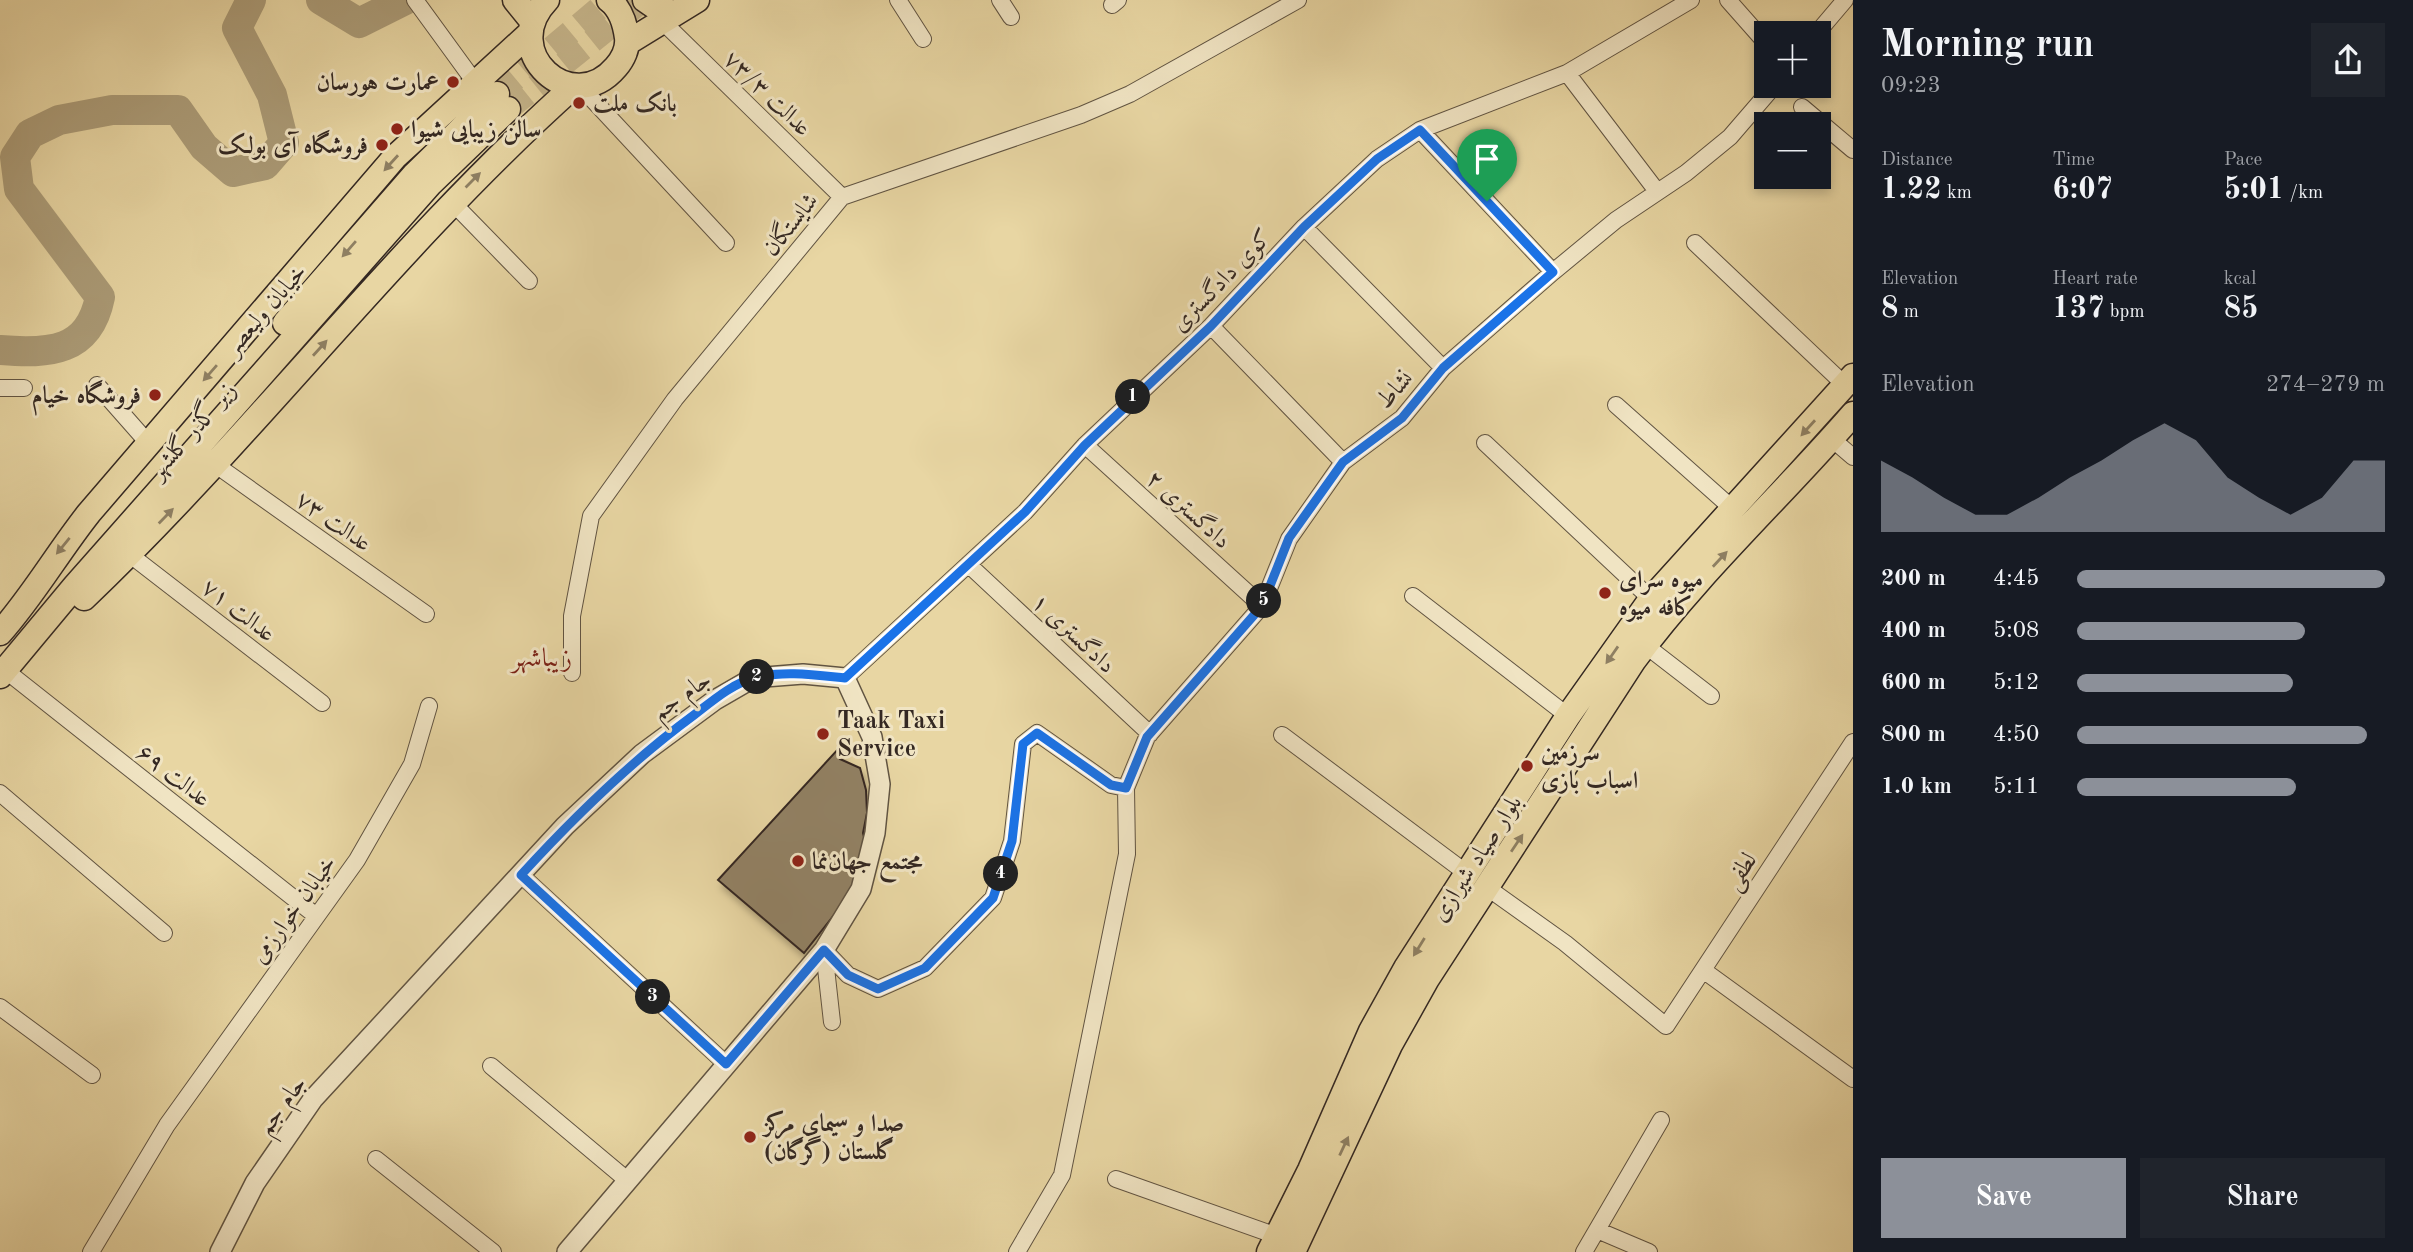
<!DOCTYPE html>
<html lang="en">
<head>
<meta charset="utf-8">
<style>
	:root { --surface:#171b24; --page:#20242c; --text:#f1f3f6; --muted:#9ea1a6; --accent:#8c9099 }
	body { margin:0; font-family:"Old Standard TT",Amiri,serif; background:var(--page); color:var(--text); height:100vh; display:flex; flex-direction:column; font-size:26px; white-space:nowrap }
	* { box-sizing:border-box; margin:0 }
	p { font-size:23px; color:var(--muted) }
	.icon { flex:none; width:38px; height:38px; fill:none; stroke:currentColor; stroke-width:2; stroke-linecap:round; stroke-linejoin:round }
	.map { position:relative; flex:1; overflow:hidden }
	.sheet { display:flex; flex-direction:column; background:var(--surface); width:560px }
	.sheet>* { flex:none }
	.tools { position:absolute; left:1754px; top:21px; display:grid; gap:14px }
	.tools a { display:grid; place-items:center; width:77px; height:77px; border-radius:0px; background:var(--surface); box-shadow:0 4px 10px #0003; font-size:35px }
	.pin { position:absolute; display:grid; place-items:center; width:60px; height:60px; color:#fff; margin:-72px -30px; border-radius:50% 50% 50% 0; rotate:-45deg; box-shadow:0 0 7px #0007 }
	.pin .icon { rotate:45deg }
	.km { position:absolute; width:35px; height:35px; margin:-18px; border-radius:50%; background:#222; color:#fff; font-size:19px; line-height:35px; text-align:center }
	.round { display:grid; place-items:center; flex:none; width:74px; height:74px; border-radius:0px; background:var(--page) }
	.headline { display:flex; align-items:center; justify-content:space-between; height:119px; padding:0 28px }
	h1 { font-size:38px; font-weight:700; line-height:52px }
	.figures { display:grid; grid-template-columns:repeat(3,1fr); gap:10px; height:119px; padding:7px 28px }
	.figures div { display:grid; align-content:center }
	.figures b { font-size:30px; font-weight:700 }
	.figures small { font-size:19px; font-weight:400 }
	.figures p { font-size:19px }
	.chart { height:196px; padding:14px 28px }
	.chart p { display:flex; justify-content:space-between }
	.chart svg { width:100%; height:126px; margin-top:7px; fill:var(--accent); opacity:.7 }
	.action { display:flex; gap:14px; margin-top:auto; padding:14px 28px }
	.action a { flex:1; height:80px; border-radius:0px; background:var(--accent); color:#fff; font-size:28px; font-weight:700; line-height:80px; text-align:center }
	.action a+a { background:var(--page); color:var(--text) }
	ul { padding:0 28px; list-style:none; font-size:23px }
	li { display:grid; grid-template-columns:112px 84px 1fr; align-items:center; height:52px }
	li i { height:18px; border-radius:9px; background:var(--accent) }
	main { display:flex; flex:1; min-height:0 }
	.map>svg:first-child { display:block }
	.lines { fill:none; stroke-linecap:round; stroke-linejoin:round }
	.river { stroke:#ab9b77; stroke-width:30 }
	.building { fill:#928265; stroke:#342822; stroke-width:2; filter:url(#shadow) }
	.primary-tunnel { stroke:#c4b389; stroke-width:24; stroke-dasharray:24 12; stroke-linecap:butt }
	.minor-casing { stroke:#615442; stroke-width:18 }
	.tertiary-casing { stroke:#615442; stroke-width:22 }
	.primary-casing { stroke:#342822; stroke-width:27 }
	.minor { stroke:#f0e4c3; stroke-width:16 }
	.tertiary { stroke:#f0e4c3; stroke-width:19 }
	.primary { stroke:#e8d6a3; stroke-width:24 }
	.oneway { fill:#8e7f62 }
	.route-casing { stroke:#fff; stroke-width:14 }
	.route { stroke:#1a73e8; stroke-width:9 }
	.poi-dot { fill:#8f2418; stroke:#f0e4c3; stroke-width:2.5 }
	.labels { text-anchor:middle; stroke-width:6; stroke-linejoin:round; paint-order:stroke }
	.poi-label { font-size:24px; font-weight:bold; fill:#342822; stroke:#f0e4c3; text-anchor:start }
	.street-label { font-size:24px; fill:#342822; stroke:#f0e4c3 }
	.neighbourhood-label { font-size:26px; fill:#7a1f14; stroke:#f0e4c3 }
</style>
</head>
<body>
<main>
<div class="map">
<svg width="1853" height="1252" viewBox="0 0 1853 1252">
	<defs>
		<filter id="shadow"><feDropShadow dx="4" dy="7" stdDeviation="3.5" flood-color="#0004"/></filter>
	</defs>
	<rect width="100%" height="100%" fill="#e8d6a3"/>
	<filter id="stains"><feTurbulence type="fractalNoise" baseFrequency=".00286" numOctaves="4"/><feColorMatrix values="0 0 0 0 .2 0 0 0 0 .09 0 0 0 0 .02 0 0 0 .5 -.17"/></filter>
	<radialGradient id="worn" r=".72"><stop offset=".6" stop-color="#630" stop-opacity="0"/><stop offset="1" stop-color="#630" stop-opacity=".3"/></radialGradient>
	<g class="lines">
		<path class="river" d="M 321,0 L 359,23 L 405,0
			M 0,350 C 50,354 89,352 100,297 L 19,189 L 15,157 L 30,134 L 59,120 L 112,110 L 178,110 L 204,147 L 233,172 L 265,165 L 284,143 L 272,95 L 237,28 L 251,0"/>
	</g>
	<path class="building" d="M 840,747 L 840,759 L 860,768 L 866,790 L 867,813 L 863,833 L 866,845 L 858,877 L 845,901 L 804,953 L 718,880 Z"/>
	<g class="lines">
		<path class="primary-tunnel" d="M 497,94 L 609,0
			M 508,109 L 643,0"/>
		<g class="minor-casing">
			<path id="minor" d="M 415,0 L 474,81
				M 898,0 L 923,39
				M 1000,0 L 1011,17
				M 1728,0 L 1766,43
				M 1112,5 L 1118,0
				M 662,21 L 842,197
				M 1817,33 L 1845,0
				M 1567,73 L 1656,190
				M 580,86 L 726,243
				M 1802,107 L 1853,150
				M 1420,130 L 1553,272
				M 451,201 L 529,281
				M 1304,227 L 1443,368
				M 1695,243 L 1846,386
				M 1211,326 L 1343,462
				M 97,385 L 149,444
				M 0,388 L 24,388
				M 1616,405 L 1734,510
				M 1832,439 L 1853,457
				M 1485,443 L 1651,599
				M 1085,445 L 1262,606
				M 216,465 L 426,614
				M 129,554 L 322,703
				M 969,565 L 1150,734
				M 1413,596 L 1568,716
				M 1645,645 L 1711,696
				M 5,670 L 315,915
				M 572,673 L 572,616 L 591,516 L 675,399 L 842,197 L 1081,115 L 1130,94 L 1298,0
				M 845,678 L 1025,512 L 1085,445 L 1211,326 L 1304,227 L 1377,159 L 1420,130 L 1567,73 L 1691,0
				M 1282,735 L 1465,872
				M 0,793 L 164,933
				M 521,875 L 726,1064
				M 1485,886 L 1565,943 L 1666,1026 L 1853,742
				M 1703,970 L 1853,1079
				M 0,1007 L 92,1075
				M 832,1022 L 824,950 L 848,975 L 878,989 L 925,968 L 993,898 L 1012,841 L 1023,744 L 1037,733 L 1111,785 L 1126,788
				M 491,1066 L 627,1180
				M 376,1159 L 493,1252
				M 1116,1179 L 1277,1236
				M 1597,1230 L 1649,1252
				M 91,1252 L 167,1125 L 357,860 L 412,764 L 429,706
				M 1017,1252 L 1062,1175 L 1127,854 L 1126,788 L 1147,737 L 1262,606 L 1289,539 L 1343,462 L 1402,418 L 1443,368 L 1553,272 L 1616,220 L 1686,173 L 1730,137 L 1774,86
				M 1584,1252 L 1661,1120"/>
		</g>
		<g class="tertiary-casing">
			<path id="tertiary" d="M 220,1252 L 255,1183 L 313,1099 L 565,826 L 642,754 L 715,700 L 753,678 L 803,674 L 845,678 L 872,737 L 880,784 L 875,833 L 861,889 L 824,950 L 567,1252"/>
		</g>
		<g class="primary-casing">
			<path id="primary" d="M 515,0 L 532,21
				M 547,0 C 497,52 572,119 616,67 C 623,59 628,48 627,38 C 625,23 621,9 609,0
				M 645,0 L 658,9 L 675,13
				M 627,43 L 697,0
				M 285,323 L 415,174 L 497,94
				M 84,598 C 255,435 397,244 574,86
				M 0,633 C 33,596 58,552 89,513 L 395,157 L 530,33
				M 0,676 L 75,586 L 430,184 L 508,109
				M 1269,1252 L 1310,1170 L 1371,1031 L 1406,968 L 1568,716 L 1651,599 L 1853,376
				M 1293,1252 L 1390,1045 L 1427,979 L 1634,660 C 1699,572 1781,497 1853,414"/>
		</g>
		<use href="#minor" class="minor"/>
		<use href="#tertiary" class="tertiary"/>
		<use href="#primary" class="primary"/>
	</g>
	<defs><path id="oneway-solid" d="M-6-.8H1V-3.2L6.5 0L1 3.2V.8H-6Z" transform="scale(1.75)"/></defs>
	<g class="oneway">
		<use href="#oneway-solid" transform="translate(391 163) rotate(132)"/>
		<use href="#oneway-solid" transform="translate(473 180) rotate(-45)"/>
		<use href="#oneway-solid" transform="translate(349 249) rotate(131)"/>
		<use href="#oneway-solid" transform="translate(320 348) rotate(-48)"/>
		<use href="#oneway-solid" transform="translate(210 373) rotate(131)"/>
		<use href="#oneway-solid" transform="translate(1808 428) rotate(132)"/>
		<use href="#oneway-solid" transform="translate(166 516) rotate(-46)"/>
		<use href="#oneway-solid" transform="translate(63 546) rotate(129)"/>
		<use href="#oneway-solid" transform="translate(1720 559) rotate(-47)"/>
		<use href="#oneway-solid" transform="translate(1612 655) rotate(125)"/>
		<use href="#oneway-solid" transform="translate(1517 843) rotate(-56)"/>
		<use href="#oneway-solid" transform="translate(1419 947) rotate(122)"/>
		<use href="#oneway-solid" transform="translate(1344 1146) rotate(-65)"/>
	</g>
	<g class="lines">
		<g class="route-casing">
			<path id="route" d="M 1420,130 L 1553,272 L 1443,368 L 1402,418 L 1343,462 L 1289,538 L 1262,606 L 1147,737 L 1126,788 L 1111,785 L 1037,733 L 1023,744 L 1012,841 L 993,898 L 925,968 L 878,989 L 848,975 L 824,950 L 726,1064 L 521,875 C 575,816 630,762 694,715 C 711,702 733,683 754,678 C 782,670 816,675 845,678 L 1025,512 L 1085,445 L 1211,326 L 1304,227 L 1377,159 Z"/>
		</g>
		<use href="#route" class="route"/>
	</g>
	<g class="poi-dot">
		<circle cx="453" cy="82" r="7"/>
		<circle cx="579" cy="103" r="7"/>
		<circle cx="397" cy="129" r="7"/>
		<circle cx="382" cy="145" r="7"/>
		<circle cx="155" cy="395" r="7"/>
		<circle cx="1605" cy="593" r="7"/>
		<circle cx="823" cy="734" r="7"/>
		<circle cx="1527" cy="766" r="7"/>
		<circle cx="798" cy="861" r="7"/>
		<circle cx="750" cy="1137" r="7"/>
	</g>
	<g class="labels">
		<g class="poi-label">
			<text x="439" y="90" text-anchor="end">عمارت هورسان</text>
			<text x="593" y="111">بانک ملت</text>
			<text x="411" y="137">سالن زیبایی شیوا</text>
			<text x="368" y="153" text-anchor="end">فروشگاه آی بولک</text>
			<text x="141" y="403" text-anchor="end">فروشگاه خیام</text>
			<text x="1619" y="587">میوه سرای<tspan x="1619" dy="28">کافه میوه</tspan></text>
			<text x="837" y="728">Taak Taxi<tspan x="837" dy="28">Service</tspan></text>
			<text x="1541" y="760">سرزمین<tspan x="1541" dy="28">اسباب بازی</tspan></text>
			<text x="812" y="869">مجتمع جهان‌نما</text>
			<text x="764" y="1131">صدا و سیمای مرکز<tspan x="764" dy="28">گلستان (گرگان)</tspan></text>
		</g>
		<g class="street-label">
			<text transform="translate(768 93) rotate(44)" y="8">۷۳/۳ عدالت</text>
			<text transform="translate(790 224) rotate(-51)" y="8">شایستگان</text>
			<text transform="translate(1221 280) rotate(-46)" y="8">کوی دادگستری</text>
			<text transform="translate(265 309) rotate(-49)" y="8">خیابان ولیعصر</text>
			<text transform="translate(1394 389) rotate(-47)" y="8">نشاط</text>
			<text transform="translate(192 430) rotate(-49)" y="8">زیر گذر گلشهر</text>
			<text transform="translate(1189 509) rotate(42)" y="8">دادگستری ۲</text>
			<text transform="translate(334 521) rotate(35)" y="8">عدالت ۷۳</text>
			<text transform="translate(239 610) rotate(38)" y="8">عدالت ۷۱</text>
			<text transform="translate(1074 633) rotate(43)" y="8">دادگستری ۱</text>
			<text transform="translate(681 695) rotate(-35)" y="8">جام جم</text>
			<text transform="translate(174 775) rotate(38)" y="8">عدالت ۶۹</text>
			<text transform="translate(1476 858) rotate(-57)" y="8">بلوار صیاد شیرازی</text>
			<text transform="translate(1740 871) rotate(-57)" y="8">لطفی</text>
			<text transform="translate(293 909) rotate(-54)" y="8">خیابان خوارزمی</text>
			<text transform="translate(281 1105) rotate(-54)" y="8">جام جم</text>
		</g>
		<g class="neighbourhood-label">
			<text x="542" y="666">زیباشهر</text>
		</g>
	</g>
	<rect width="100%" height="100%" filter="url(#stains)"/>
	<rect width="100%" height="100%" fill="url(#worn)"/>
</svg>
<div class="tools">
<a>+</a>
<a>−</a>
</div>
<div class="pin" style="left:1487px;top:201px;background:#1e9e55"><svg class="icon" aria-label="arrive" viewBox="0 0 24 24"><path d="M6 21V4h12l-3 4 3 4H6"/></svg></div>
<b class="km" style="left:1133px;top:397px">1</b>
<b class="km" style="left:757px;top:677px">2</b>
<b class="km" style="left:653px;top:997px">3</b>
<b class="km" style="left:1001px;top:874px">4</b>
<b class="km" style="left:1264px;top:601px">5</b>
</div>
<section class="sheet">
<div class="headline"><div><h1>Morning run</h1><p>09:23</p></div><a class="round"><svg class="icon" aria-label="share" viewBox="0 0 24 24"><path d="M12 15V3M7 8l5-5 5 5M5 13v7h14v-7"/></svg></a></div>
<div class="figures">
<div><p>Distance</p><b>1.22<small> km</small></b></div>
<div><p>Time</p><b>6:07</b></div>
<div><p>Pace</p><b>5:01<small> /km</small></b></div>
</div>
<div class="figures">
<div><p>Elevation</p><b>8<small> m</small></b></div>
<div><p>Heart rate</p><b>137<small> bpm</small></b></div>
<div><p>kcal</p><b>85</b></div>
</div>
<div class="chart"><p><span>Elevation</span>274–279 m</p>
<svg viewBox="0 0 160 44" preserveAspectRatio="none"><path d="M0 44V19L10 25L20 32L30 38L40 38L50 32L60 25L70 19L80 12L90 6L100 12L110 25L120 32L130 38L140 32L150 19L160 19V44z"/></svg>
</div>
<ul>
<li><b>200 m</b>4:45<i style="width:100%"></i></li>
<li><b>400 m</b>5:08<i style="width:74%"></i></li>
<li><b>600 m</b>5:12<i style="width:70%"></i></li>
<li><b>800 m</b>4:50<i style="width:94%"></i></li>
<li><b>1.0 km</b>5:11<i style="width:71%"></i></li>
</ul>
<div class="action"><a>Save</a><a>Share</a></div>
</section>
</main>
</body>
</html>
